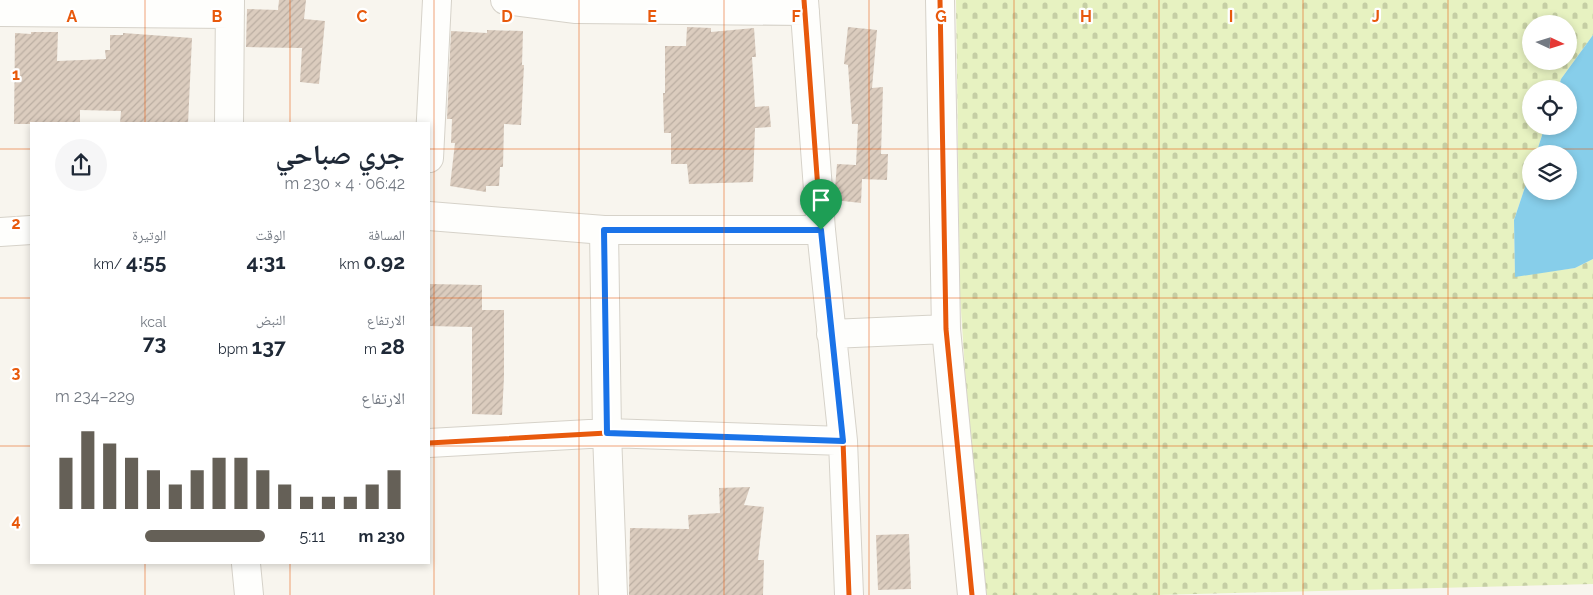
<!DOCTYPE html>
<html lang="ar">
<head>
<meta charset="utf-8">
<style>
	:root { --surface:#fff; --page:#f6f6f7; --text:#1f2937; --muted:#747a83; --accent:#656057 }
	body { margin:0; font-family:Raleway,"Noto Naskh Arabic",sans-serif; background:var(--page); color:var(--text); direction:rtl; height:100vh; display:flex; flex-direction:column; font-size:19px; white-space:nowrap }
	* { box-sizing:border-box; margin:0 }
	p { font-size:16px; color:var(--muted) }
	.icon { flex:none; width:28px; height:28px; fill:none; stroke:currentColor; stroke-width:2; stroke-linecap:round; stroke-linejoin:round }
	.map { position:relative; flex:1; overflow:hidden; direction:ltr }
	.details { position:absolute; left:30px; top:122px; width:400px; height:442px; display:flex; flex-direction:column; background:var(--surface); border-radius:0px; box-shadow:0 2px 8px #0003; direction:rtl }
	.details>* { flex:none }
	.needle { width:32px; rotate:94deg }
	.fabs { position:absolute; left:1522px; top:15px; display:grid; gap:10px }
	.fabs a { display:grid; place-items:center; width:55px; height:55px; border-radius:50%; background:var(--surface); box-shadow:0 2px 8px #0003; font-size:25px }
	.pin { position:absolute; display:grid; place-items:center; width:42px; height:42px; color:#fff; margin:-51px -21px; border-radius:50% 50% 50% 0; rotate:-45deg; box-shadow:0 0 5px #0007 }
	.pin .icon { rotate:45deg }
	.round { display:grid; place-items:center; flex:none; width:52px; height:52px; border-radius:26px; background:var(--page) }
	.headline { display:flex; align-items:center; justify-content:space-between; height:85px; padding:0 25px }
	h1 { font-size:28px; font-weight:700; line-height:38px }
	.stats { display:grid; grid-template-columns:repeat(3,1fr); gap:8px; height:85px; padding:5px 25px }
	.stats div { display:grid; align-content:center }
	.stats b { font-size:21px; font-weight:700 }
	.stats small { font-size:14px; font-weight:400 }
	.stats p { font-size:14px }
	.chart { height:140px; padding:10px 25px }
	.chart p { display:flex; justify-content:space-between }
	.chart svg { width:100%; height:90px; margin-top:5px; stroke:var(--accent); stroke-width:6 }
	ul { padding:0 25px; list-style:none; font-size:16px }
	li { display:grid; grid-template-columns:80px 60px 1fr; align-items:center; height:38px }
	li i { height:12px; border-radius:6px; background:var(--accent) }
	.map>svg:first-child { display:block }
	.cemetery { fill:url(#cemetery-stones); fill-rule:evenodd }
	.water { fill:#87ceea }
	.building { fill:url(#building-hatch) }
	.lines { fill:none; stroke-linecap:round; stroke-linejoin:round }
	.minor-casing { stroke:#d6d2c9; stroke-width:30 }
	.minor { stroke:#fefefc; stroke-width:28 }
	.cycleway-casing { stroke:#fff; stroke-width:8 }
	.cycleway { stroke:#e8590c; stroke-width:5 }
	.route-casing { stroke:#fff; stroke-width:10 }
	.route { stroke:#1a73e8; stroke-width:6 }
	.grid { fill:none; stroke:#e8590c; stroke-width:1; stroke-opacity:0.55 }
	.grid-label { font-size:16px; text-anchor:middle; font-weight:bold; fill:#e8590c; stroke:#fff; stroke-width:4.5; stroke-linejoin:round; paint-order:stroke }
</style>
</head>
<body>
<div class="map">
<svg width="1593" height="595" viewBox="0 0 1593 595">
	<defs>
		<pattern id="cemetery-stones" width="16" height="16" patternUnits="userSpaceOnUse" patternTransform="scale(1.25)"><rect width="16" height="16" fill="#e7f2c1"/><path d="M2 7V4a2 2 0 0 1 4 0v3zM10 15v-3a2 2 0 0 1 4 0v3z" fill="#c5cea4"/></pattern>
		<pattern id="building-hatch" width="6" height="6" patternUnits="userSpaceOnUse" patternTransform="scale(1.25)"><rect width="6" height="6" fill="#dbccbe"/><path d="M-1 1l2-2M0 6l6-6M5 7l2-2" fill="none" stroke="#bbaea2"/></pattern>
	</defs>
	<rect width="100%" height="100%" fill="#f8f5ee"/>
	<path class="cemetery" d="M 956,0 L 1593,0 L 1593,35 L 1561,79 L 1558,89 L 1531,89 L 1531,126 L 1545,126 L 1536,154 L 1531,154 L 1531,169 L 1514,220 L 1515,276 L 1575,268 L 1593,259 L 1593,584 L 1157,595 L 980,595 L 960,295 ZM 1531,24 L 1569,24 L 1569,61 L 1531,61 Z"/>
	<path class="water" d="M 1593,35 L 1593,259 L 1575,268 L 1515,277 L 1514,220 L 1531,169 L 1531,191 L 1569,191 L 1569,154 L 1536,154 L 1545,126 L 1569,126 L 1569,89 L 1558,89 L 1561,79 Z"/>
	<path class="building" d="M 279,0 L 306,0 L 304,19 L 325,21 L 319,84 L 300,82 L 302,48 L 246,47 L 247,9 L 278,10 Z
		M 687,27 L 711,28 L 711,32 L 754,28 L 756,57 L 752,57 L 755,107 L 769,106 L 771,127 L 755,128 L 753,182 L 689,184 L 687,164 L 671,164 L 671,133 L 664,133 L 663,93 L 665,93 L 665,46 L 686,46 Z
		M 848,27 L 877,30 L 872,88 L 883,87 L 881,154 L 888,154 L 887,180 L 862,179 L 861,203 L 834,200 L 837,164 L 856,165 L 858,124 L 852,124 L 848,65 L 844,64 Z
		M 487,30 L 523,31 L 522,65 L 524,65 L 521,125 L 504,124 L 503,167 L 500,167 L 499,186 L 486,186 L 486,192 L 450,186 L 455,143 L 451,143 L 452,119 L 447,119 L 451,31 L 487,33 Z
		M 31,32 L 58,32 L 57,61 L 106,59 L 105,50 L 110,50 L 110,35 L 123,35 L 123,33 L 192,38 L 188,124 L 120,124 L 121,111 L 80,110 L 80,124 L 14,124 L 15,33 L 31,34 Z
		M 429,284 L 482,285 L 482,310 L 504,310 L 504,377 L 502,415 L 472,414 L 472,327 L 429,326 Z
		M 750,487 L 744,505 L 764,507 L 758,560 L 764,560 L 763,595 L 629,595 L 630,528 L 689,529 L 688,515 L 720,513 L 719,488 Z
		M 909,534 L 911,589 L 878,590 L 876,535 Z"/>
	<g class="lines">
		<g class="minor-casing">
			<path id="minor" d="M 505,0 L 576,9 L 805,11
				M 804,0 L 821,230 L 843,441 L 849,595
				M 940,0 L 946,329 L 972,595
				M 0,12 L 230,14
				M 229,124 L 230,0
				M 429,158 L 437,0
				M 429,216 L 604,230 L 821,230
				M 604,230 L 607,433 L 613,595
				M 0,232 L 31,230
				M 831,334 L 946,329
				M 429,443 L 607,433 L 843,441
				M 246,564 L 249,595"/>
		</g>
		<use href="#minor" class="minor"/>
		<g class="cycleway-casing">
			<path id="cycleway" d="M 804,0 L 821,230 L 843,441 L 849,595
				M 940,0 L 946,329 L 972,595
				M 429,443 L 607,433 L 843,441"/>
		</g>
		<use href="#cycleway" class="cycleway"/>
	</g>
	<g class="lines">
		<g class="route-casing">
			<path id="route" d="M 604,230 L 821,230 L 843,441 L 607,433 Z"/>
		</g>
		<use href="#route" class="route"/>
	</g>
	<path class="grid" d="M 145,0 L 145,124M 290,0 L 290,124M 434,0 L 434,595M 579,0 L 579,595M 724,0 L 724,595M 869,0 L 869,595M 1014,0 L 1014,595M 1159,0 L 1159,595M 1303,0 L 1303,595M 1448,0 L 1448,595M 0,149 L 31,149M 429,149 L 1593,149M 0,298 L 31,298M 429,298 L 1593,298M 0,446 L 31,446M 429,446 L 1593,446M 145,564 L 145,595M 290,564 L 290,595"/>
	<g class="grid-label">
		<text x="72" y="22">A</text>
		<text x="217" y="22">B</text>
		<text x="362" y="22">C</text>
		<text x="507" y="22">D</text>
		<text x="652" y="22">E</text>
		<text x="796" y="22">F</text>
		<text x="941" y="22">G</text>
		<text x="1086" y="22">H</text>
		<text x="1231" y="22">I</text>
		<text x="1376" y="22">J</text>
		<text x="16" y="80">1</text>
		<text x="16" y="229">2</text>
		<text x="16" y="378">3</text>
		<text x="16" y="526">4</text>
	</g>
</svg>
<div class="fabs">
<a><svg class="needle" viewBox="-14 -14 28 28"><path d="M0-13l5 13h-10z" fill="#e53935"/><path d="M0 13l5-13h-10z" fill="#747a83"/></svg></a>
<a><svg class="icon" aria-label="locate" viewBox="0 0 24 24"><circle cx="12" cy="12" r="6"/><path d="M12 2v4M12 18v4M2 12h4M18 12h4"/></svg></a>
<a><svg class="icon" aria-label="layers" viewBox="0 0 24 24"><path d="M12 4l9 5-9 5-9-5zM3 14l9 5 9-5"/></svg></a>
</div>
<div class="pin" style="left:821px;top:230px;background:#1e9e55"><svg class="icon" aria-label="arrive" viewBox="0 0 24 24"><path d="M6 21V4h12l-3 4 3 4H6"/></svg></div>
<section class="details">
<div class="headline"><div><h1>جري صباحي</h1><p>06:42 · 4 × 230 m</p></div><a class="round"><svg class="icon" aria-label="share" viewBox="0 0 24 24"><path d="M12 15V3M7 8l5-5 5 5M5 13v7h14v-7"/></svg></a></div>
<div class="stats">
<div><p>المسافة</p><b>0.92<small> km</small></b></div>
<div><p>الوقت</p><b>4:31</b></div>
<div><p>الوتيرة</p><b>4:55<small> /km</small></b></div>
</div>
<div class="stats">
<div><p>الارتفاع</p><b>28<small> m</small></b></div>
<div><p>النبض</p><b>137<small> bpm</small></b></div>
<div><p>kcal</p><b>73</b></div>
</div>
<div class="chart"><p><span>الارتفاع</span>229–234 m</p>
<svg viewBox="0 0 160 44" preserveAspectRatio="none"><path d="M5 44V19M15 44V6M25 44V12M35 44V19M45 44V25M55 44V32M65 44V25M75 44V19M85 44V19M95 44V25M105 44V32M115 44V38M125 44V38M135 44V38M145 44V32M155 44V25"/></svg>
</div>
<ul>
<li><b>230 m</b>5:11<i style="width:57%"></i></li>
</ul>
</section>
</div>
</body>
</html>
